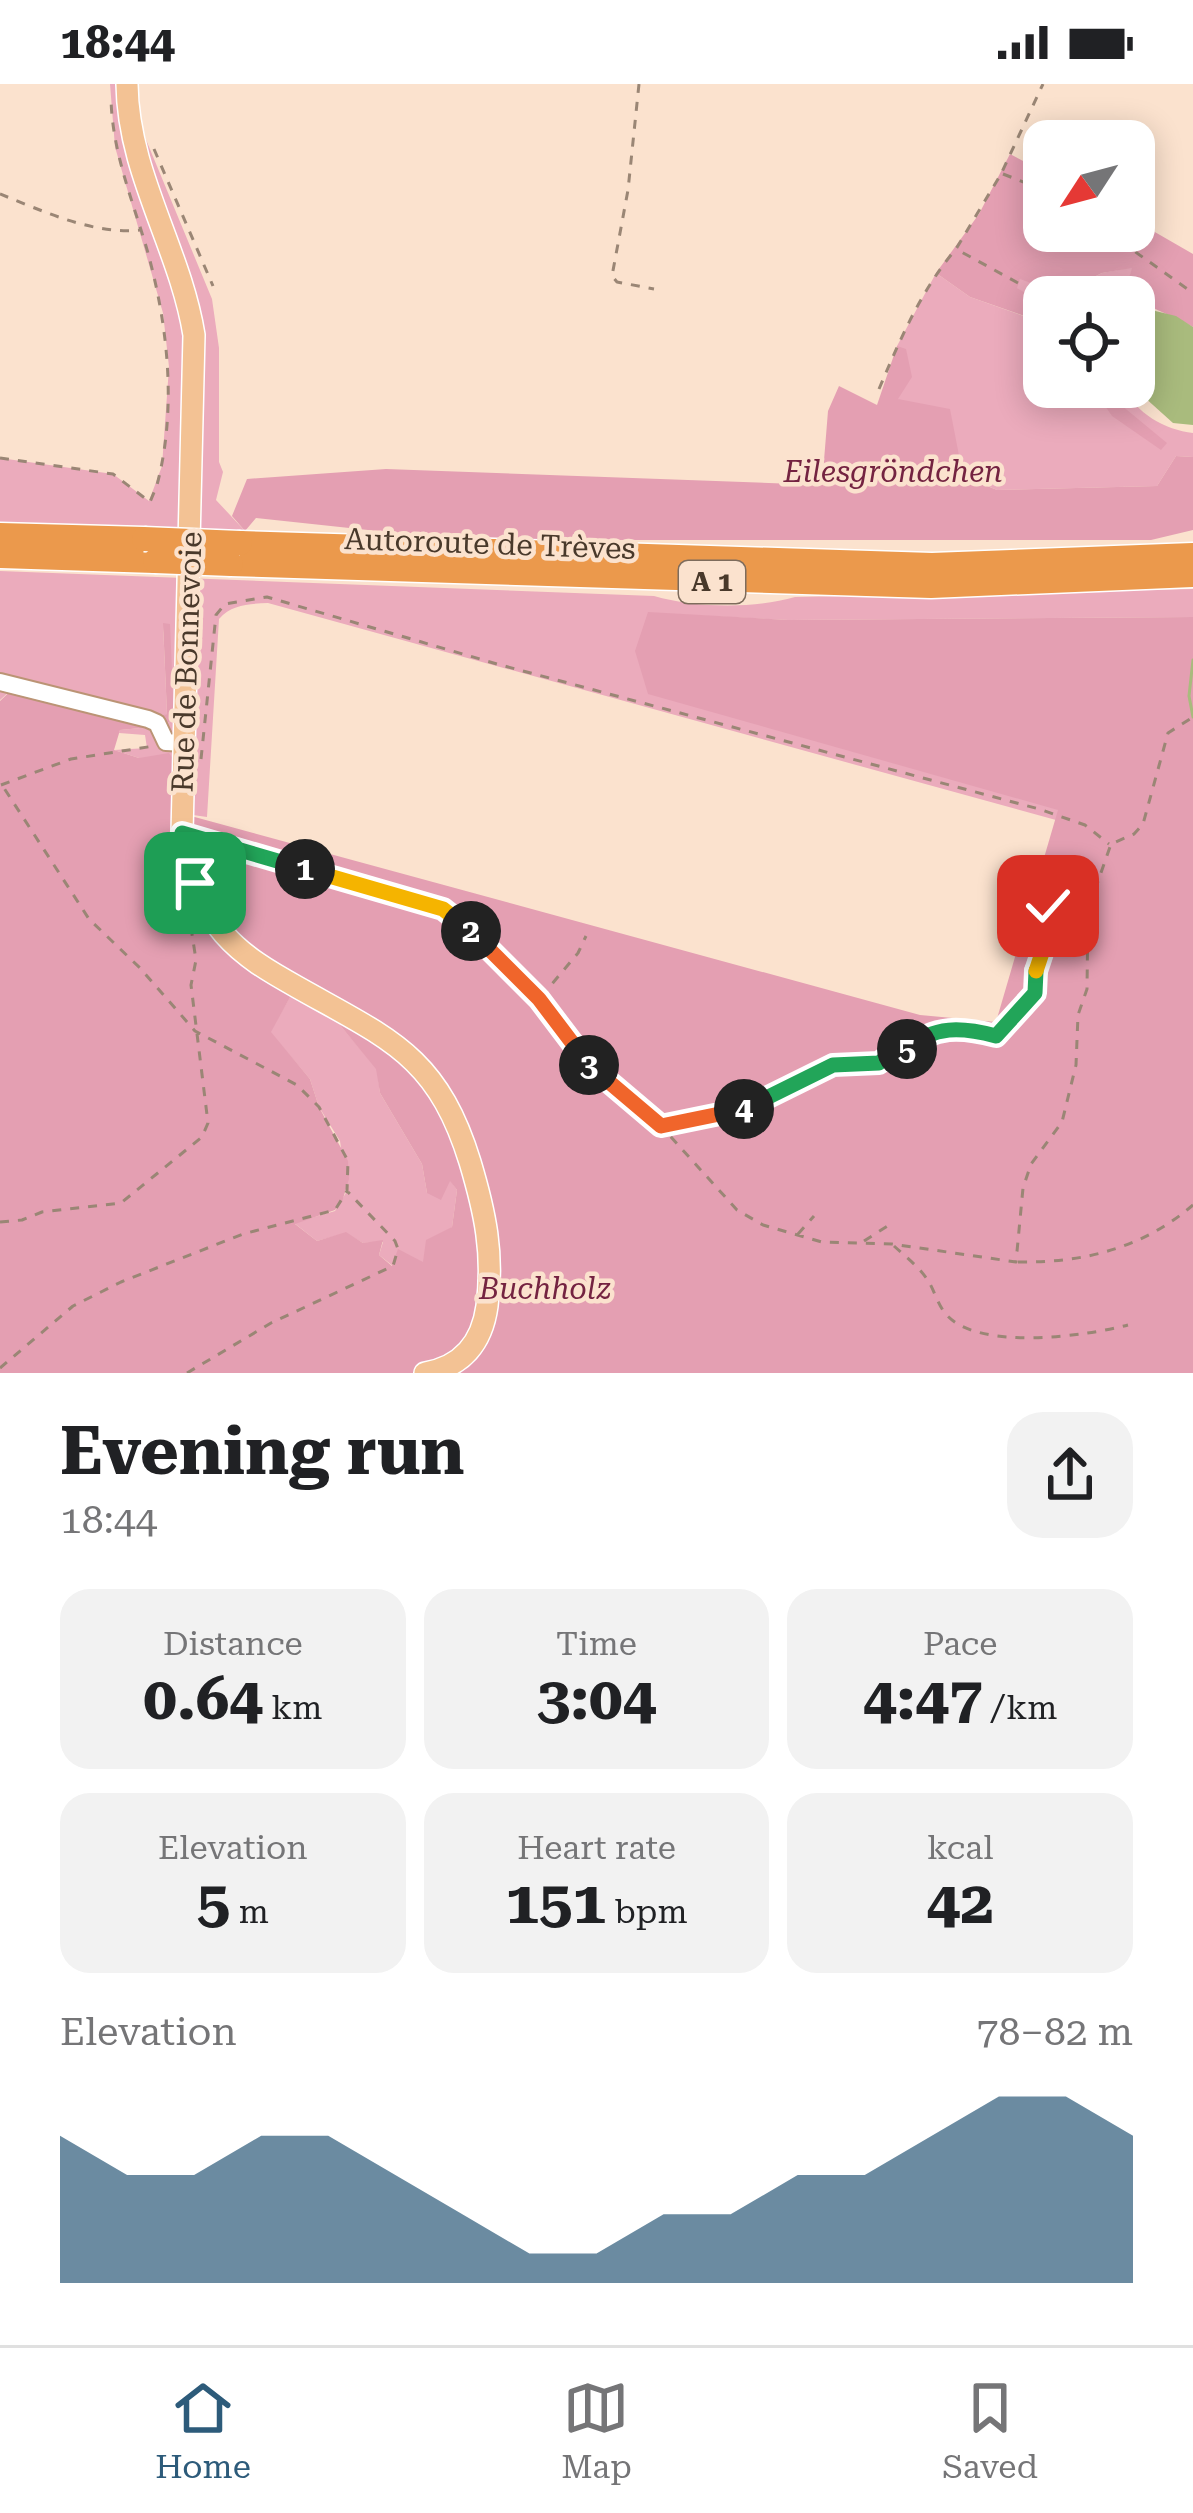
<!DOCTYPE html>
<html lang="en">
<head>
<meta charset="utf-8">
<style>
	:root { --surface:#fff; --page:#f2f2f2; --text:#202124; --muted:#757577; --line:#e0e0e0; --accent:#2d5b7a }
	body { margin:0; font-family:"Roboto Serif",serif; background:var(--page); color:var(--text); height:100vh; display:flex; flex-direction:column; font-size:45px; white-space:nowrap }
	* { box-sizing:border-box; margin:0 }
	p { font-size:39px; color:var(--muted) }
	.icon { flex:none; width:66px; height:66px; fill:none; stroke:currentColor; stroke-width:2; stroke-linecap:round; stroke-linejoin:round }
	.map { position:relative; height:1289px; overflow:hidden }
	.panel { display:flex; flex-direction:column; background:var(--surface); flex:1 }
	.panel>* { flex:none }
	.needle { width:78px; rotate:234deg }
	.tools { position:absolute; left:1023px; top:36px; display:grid; gap:24px }
	.tools a { display:grid; place-items:center; width:132px; height:132px; border-radius:24px; background:var(--surface); box-shadow:0 6px 30px #0003; font-size:60px }
	.pin { position:absolute; display:grid; place-items:center; width:102px; height:102px; color:#fff; margin:-51px; border-radius:24px; box-shadow:0 6px 18px #0006 }
	.km { position:absolute; width:60px; height:60px; margin:-30px; border-radius:50%; background:#222; color:#fff; font-size:33px; line-height:60px; text-align:center }
	.round { display:grid; place-items:center; flex:none; width:126px; height:126px; border-radius:36px; background:var(--page) }
	.overview { display:flex; align-items:center; justify-content:space-between; height:204px; padding:0 60px }
	h1 { font-size:66px; font-weight:700; line-height:90px }
	.figures { display:grid; grid-template-columns:repeat(3,1fr); gap:18px; height:204px; padding:12px 60px }
	.figures div { display:grid; align-content:center; border-radius:30px; background:var(--page); text-align:center }
	.figures b { font-size:60px; font-weight:700 }
	.figures small { font-size:33px; font-weight:400 }
	.figures p { font-size:33px }
	.chart { height:336px; padding:24px 60px }
	.chart p { display:flex; justify-content:space-between }
	.chart svg { width:100%; height:216px; margin-top:12px; fill:var(--accent); opacity:.7 }
	.status { display:flex; justify-content:space-between; align-items:center; height:84px; padding:0 60px; background:var(--surface); direction:ltr }
	.status svg { height:33px; fill:currentColor }
	.dock { display:flex; justify-content:space-around; align-items:center; height:168px; border-top:3px solid var(--line); background:var(--surface); font-size:33px; color:var(--muted) }
	.dock a { display:grid; justify-items:center; gap:6px }
	.dock .on { color:var(--accent) }
	.map>svg:first-child { display:block }
	.green { fill:#ebabbc }
	.forest { fill:#e49fb2; fill-rule:evenodd }
	.water { fill:#a9bb7d }
	.lines { fill:none; stroke-linecap:round; stroke-linejoin:round }
	.stream { stroke:#a9bb7d; stroke-width:3 }
	.minor-casing { stroke:#bb9475; stroke-width:20 }
	.major-casing { stroke:#fff; stroke-width:24 }
	.highway-casing { stroke:#fff; stroke-width:27 }
	.path { stroke:#9a8675; stroke-width:3; stroke-dasharray:9 9; stroke-linecap:butt }
	.minor { stroke:#fff; stroke-width:16 }
	.major { stroke:#f3c294; stroke-width:21 }
	.highway { stroke:#eb994c; stroke-width:24 }
	.highway-bridge-casing { stroke:#fff; stroke-width:27; stroke-linecap:butt }
	.highway-bridge { stroke:#eb994c; stroke-width:24 }
	.split-1-casing { stroke:#fff; stroke-width:24 }
	.split-2-casing { stroke:#fff; stroke-width:24 }
	.split-3-casing { stroke:#fff; stroke-width:24 }
	.split-4-casing { stroke:#fff; stroke-width:24 }
	.split-5-casing { stroke:#fff; stroke-width:24 }
	.split-6-casing { stroke:#fff; stroke-width:24 }
	.split-7-casing { stroke:#fff; stroke-width:24 }
	.split-1 { stroke:#22a559; stroke-width:15 }
	.split-2 { stroke:#f5b400; stroke-width:15 }
	.split-3 { stroke:#f0652b; stroke-width:15 }
	.split-4 { stroke:#f0652b; stroke-width:15 }
	.split-5 { stroke:#22a559; stroke-width:15 }
	.split-6 { stroke:#22a559; stroke-width:15 }
	.split-7 { stroke:#f5b400; stroke-width:15 }
	.labels { text-anchor:middle; stroke-width:9; stroke-linejoin:round; paint-order:stroke }
	.shield { fill:#fbe2ce; stroke:#7e6c5c; stroke-width:3 }
	.shield-label { font-size:27px; font-weight:bold; fill:#49392b }
	.park-label { font-size:30px; font-style:italic; fill:#742341; stroke:#fbe2ce }
	.street-label { font-size:30px; fill:#49392b; stroke:#fbe2ce }
</style>
</head>
<body>
<div class="status"><b>18:44</b><svg viewBox="0 0 49 12"><path d="M0 12V9h3v3zM5 12V6h3v6zM10 12V3h3v9zM15 12V0h3v12zM26 1h20v11H26zM47 4h2v5h-2z"/></svg></div>
<div class="map">
<svg width="1193" height="1289" viewBox="0 0 1193 1289">
	<rect width="100%" height="100%" fill="#fbe2ce"/>
	<path class="green" d="M 110,0 L 138,0 L 142,46 L 212,215 L 219,264 L 219,378 L 223,388 L 216,416 L 245,447 L 0,438 L 0,374 L 113,390 L 149,417 L 162,382 L 169,283 L 163,229 L 115,63 Z
		M 1133,183 L 1126,203 L 1147,225 L 1134,232 L 1134,213 L 1044,213 L 1044,219 L 1016,204 L 1020,194 L 1060,210 L 1102,189 Z
		M 936,189 L 970,213 L 1029,234 L 1044,223 L 1044,303 L 1123,303 C 1136,329 1165,346 1193,349 L 1193,373 L 1176,372 L 1157,402 L 997,406 L 962,391 L 898,315 L 897,262 Z
		M 0,487 L 654,512 C 695,524 754,525 795,513 L 1193,505 L 1193,533 L 789,536 L 648,529 L 1059,726 L 1056,736 L 268,519 C 249,520 232,520 219,535 L 207,733 L 179,729 L 139,674 L 114,666 L 147,664 L 145,651 L 119,649 L 120,646 L 162,642 L 174,635 L 163,540 L 167,630 L 161,633 L 20,598 L 0,616 Z
		M 293,908 L 339,940 L 377,985 L 380,1009 L 422,1080 L 427,1109 L 450,1096 L 457,1106 L 452,1143 L 424,1178 L 393,1182 L 379,1171 L 383,1158 L 363,1159 L 346,1149 L 317,1157 L 294,1139 L 335,1127 L 347,1107 L 340,1057 L 319,1023 L 310,995 L 270,948 Z"/>
	<path class="forest" d="M 1010,70 L 1044,88 L 1044,147 L 1134,147 L 1134,136 L 1193,170 L 1193,243 C 1164,226 1150,228 1126,203 L 1132,184 L 1102,189 L 1060,210 L 1020,195 L 1017,204 L 1044,219 L 1030,234 L 970,213 L 936,189 L 979,130 Z
		M 897,262 L 906,265 L 912,293 L 898,315 L 950,325 L 963,392 L 997,406 L 1157,402 L 1176,372 L 1193,373 L 1193,446 L 1151,456 L 581,456 L 581,451 L 573,450 L 571,456 L 424,452 L 256,434 L 245,447 L 232,432 L 247,395 L 386,385 L 822,401 L 828,327 L 839,302 L 877,321 Z
		M 1092,303 L 1111,303 L 1121,321 L 1167,359 L 1161,366 L 1112,332 Z
		M 648,528 L 789,536 L 1193,533 L 1193,1289 L 0,1289 L 0,617 L 20,598 L 160,632 L 167,630 L 163,539 L 170,540 L 174,635 L 162,642 L 120,646 L 114,666 L 139,674 L 169,669 L 177,681 L 180,729 L 920,931 L 996,938 L 1058,726 L 648,610 L 635,567 ZM 293,908 L 339,940 L 376,985 L 380,1009 L 422,1080 L 427,1109 L 441,1116 L 450,1097 L 457,1106 L 452,1143 L 426,1156 L 423,1178 L 398,1165 L 392,1182 L 379,1171 L 383,1156 L 363,1159 L 346,1148 L 317,1157 L 295,1140 L 335,1126 L 342,1118 L 349,1095 L 348,1077 L 319,1023 L 310,995 L 271,948 Z"/>
	<path class="water" d="M 1147,225 L 1176,232 L 1193,243 L 1193,341 L 1173,339 L 1133,303 L 1134,232 Z"/>
	<g class="lines">
		<path class="stream" d="M 1193,576 L 1189,612 L 1193,633"/>
		<g class="minor-casing">
			<path id="minor" d="M 0,598 L 148,635 L 157,639 L 166,658 L 185,659"/>
		</g>
		<g class="major-casing">
			<path id="major" d="M 127,0 C 128,90 180,164 194,251 L 182,749 C 189,784 199,821 224,850 C 244,873 270,888 297,903 C 389,955 437,971 470,1078 C 485,1128 494,1170 487,1222 C 482,1259 462,1283 425,1289"/>
		</g>
		<g class="highway-casing">
			<path id="highway" d="M 0,451 L 144,455
				M 240,459 L 932,481 L 1193,471
				M 0,472 L 155,477
				M 231,480 L 931,502 L 1193,491"/>
		</g>
		<path class="path" d="M 639,0 L 628,106 L 612,192 L 617,198 L 654,205
			M 154,65 L 213,202
			M 1003,90 L 1044,106
			M 0,110 C 43,127 93,151 140,146
			M 1106,147 L 1193,209
			M 1018,199 L 956,165 L 1001,90 L 1043,0
			M 879,305 C 900,256 920,208 955,166
			M 0,374 L 113,390 L 150,418 L 157,401 C 177,325 168,243 148,169 C 133,117 112,68 111,14
			M 201,675 L 216,531 L 225,520 L 267,513 L 497,580 L 1039,725 L 1085,741 L 1109,760
			M 1,701 L 71,675 L 154,662
			M 201,754 L 443,825 L 461,837 L 539,915 L 593,986 L 661,1042 L 737,1126 L 763,1141 L 822,1158 L 892,1160 L 1016,1178 L 1023,1104 L 1031,1080 L 1062,1038 L 1076,981 L 1078,931 L 1087,905 L 1088,826 L 1111,760 L 1134,750 L 1143,740 L 1168,649 L 1193,633
			M 541,913 L 578,869 L 586,852
			M 664,1041 L 744,1025 L 793,997 L 821,990 L 833,981 L 879,979 L 894,967 L 907,965 L 927,947 L 973,946 L 996,952 L 1035,909 C 1036,895 1045,826 1052,817 C 1057,811 1063,810 1070,808 L 1090,815
			M 0,1138 L 22,1136 L 42,1128 L 121,1119 L 202,1053 L 208,1039 L 191,901 L 196,876 L 192,850 L 195,836
			M 798,1150 L 814,1132
			M 864,1157 L 889,1141
			M 894,1162 C 905,1172 918,1182 927,1195 C 934,1205 937,1219 945,1229 C 976,1268 1086,1252 1128,1241
			M 1018,1178 C 1084,1179 1143,1164 1193,1121
			M 0,1284 L 73,1222 L 121,1198 L 243,1150 L 335,1126 L 347,1107 L 348,1077 L 319,1023 L 297,1001 L 195,947 L 140,884 L 89,835 L 2,701
			M 187,1289 L 271,1239 L 393,1182 L 398,1165 L 395,1157 L 348,1108"/>
		<use href="#minor" class="minor"/>
		<use href="#major" class="major"/>
		<use href="#highway" class="highway"/>
		<g class="highway-bridge-casing">
			<path id="highway-bridge" d="M 144,455 L 240,459
				M 155,477 L 231,480"/>
		</g>
		<use href="#highway-bridge" class="highway-bridge"/>
	</g>
	<g class="lines">
		<g class="split-1-casing">
			<path id="split-1" d="M 195,799 L 182,749 L 305,785"/>
		</g>
		<g class="split-2-casing">
			<path id="split-2" d="M 305,785 L 443,825 L 471,847"/>
		</g>
		<g class="split-3-casing">
			<path id="split-3" d="M 471,847 L 539,915 L 589,981"/>
		</g>
		<g class="split-4-casing">
			<path id="split-4" d="M 589,981 L 661,1042 L 744,1025"/>
		</g>
		<g class="split-5-casing">
			<path id="split-5" d="M 744,1025 L 833,981 L 879,979 L 894,967 L 907,965"/>
		</g>
		<g class="split-6-casing">
			<path id="split-6" d="M 907,965 C 934,941 962,943 996,952 L 1035,909 L 1036,887"/>
		</g>
		<g class="split-7-casing">
			<path id="split-7" d="M 1036,887 L 1044,863 L 1048,822"/>
		</g>
		<use href="#split-1" class="split-1"/>
		<use href="#split-2" class="split-2"/>
		<use href="#split-3" class="split-3"/>
		<use href="#split-4" class="split-4"/>
		<use href="#split-5" class="split-5"/>
		<use href="#split-6" class="split-6"/>
		<use href="#split-7" class="split-7"/>
	</g>
	<g class="labels">
		<rect class="shield" x="679" y="477" width="66" height="42" rx="9"/>
		<g class="shield-label">
			<text x="712" y="507">A 1</text>
		</g>
		<g class="park-label">
			<text x="893" y="398">Eilesgröndchen</text>
			<text x="545" y="1215">Buchholz</text>
		</g>
		<g class="street-label">
			<text transform="translate(490 460) rotate(2)" y="10">Autoroute de Trèves</text>
			<text transform="translate(187 578) rotate(-88)" y="10">Rue de Bonnevoie</text>
		</g>
	</g>
</svg>
<div class="tools">
<a><svg class="needle" viewBox="-14 -14 28 28"><path d="M0-13l5 13h-10z" fill="#e53935"/><path d="M0 13l5-13h-10z" fill="#757577"/></svg></a>
<a><svg class="icon" aria-label="locate" viewBox="0 0 24 24"><circle cx="12" cy="12" r="6"/><path d="M12 2v4M12 18v4M2 12h4M18 12h4"/></svg></a>
</div>
<div class="pin" style="left:195px;top:799px;background:#1e9e55"><svg class="icon" aria-label="arrive" viewBox="0 0 24 24"><path d="M6 21V4h12l-3 4 3 4H6"/></svg></div>
<div class="pin" style="left:1048px;top:822px;background:#d93025"><svg class="icon" aria-label="check" viewBox="0 0 24 24"><path d="M5 12l5 5 9-10"/></svg></div>
<b class="km" style="left:305px;top:785px">1</b>
<b class="km" style="left:471px;top:847px">2</b>
<b class="km" style="left:589px;top:981px">3</b>
<b class="km" style="left:744px;top:1025px">4</b>
<b class="km" style="left:907px;top:965px">5</b>
</div>
<section class="panel">
<div class="overview"><div><h1>Evening run</h1><p>18:44</p></div><a class="round"><svg class="icon" aria-label="share" viewBox="0 0 24 24"><path d="M12 15V3M7 8l5-5 5 5M5 13v7h14v-7"/></svg></a></div>
<div class="figures">
<div><p>Distance</p><b>0.64<small> km</small></b></div>
<div><p>Time</p><b>3:04</b></div>
<div><p>Pace</p><b>4:47<small> /km</small></b></div>
</div>
<div class="figures">
<div><p>Elevation</p><b>5<small> m</small></b></div>
<div><p>Heart rate</p><b>151<small> bpm</small></b></div>
<div><p>kcal</p><b>42</b></div>
</div>
<div class="chart"><p><span>Elevation</span>78–82 m</p>
<svg viewBox="0 0 160 44" preserveAspectRatio="none"><path d="M0 44V14L10 22L20 22L30 14L40 14L50 22L60 30L70 38L80 38L90 30L100 30L110 22L120 22L130 14L140 6L150 6L160 14V44z"/></svg>
</div>
</section>
<nav class="dock">
<a class="on"><svg class="icon" aria-label="home" viewBox="0 0 24 24"><path d="M3 11l9-7 9 7M6 9v11h12V9"/></svg>Home</a>
<a><svg class="icon" aria-label="map" viewBox="0 0 24 24"><path d="M3 6l6-2 6 2 6-2v14l-6 2-6-2-6 2zM9 4v14M15 6v14"/></svg>Map</a>
<a><svg class="icon" aria-label="saved" viewBox="0 0 24 24"><path d="M7 4h10v16l-5-4-5 4z"/></svg>Saved</a>
</nav>
</body>
</html>
